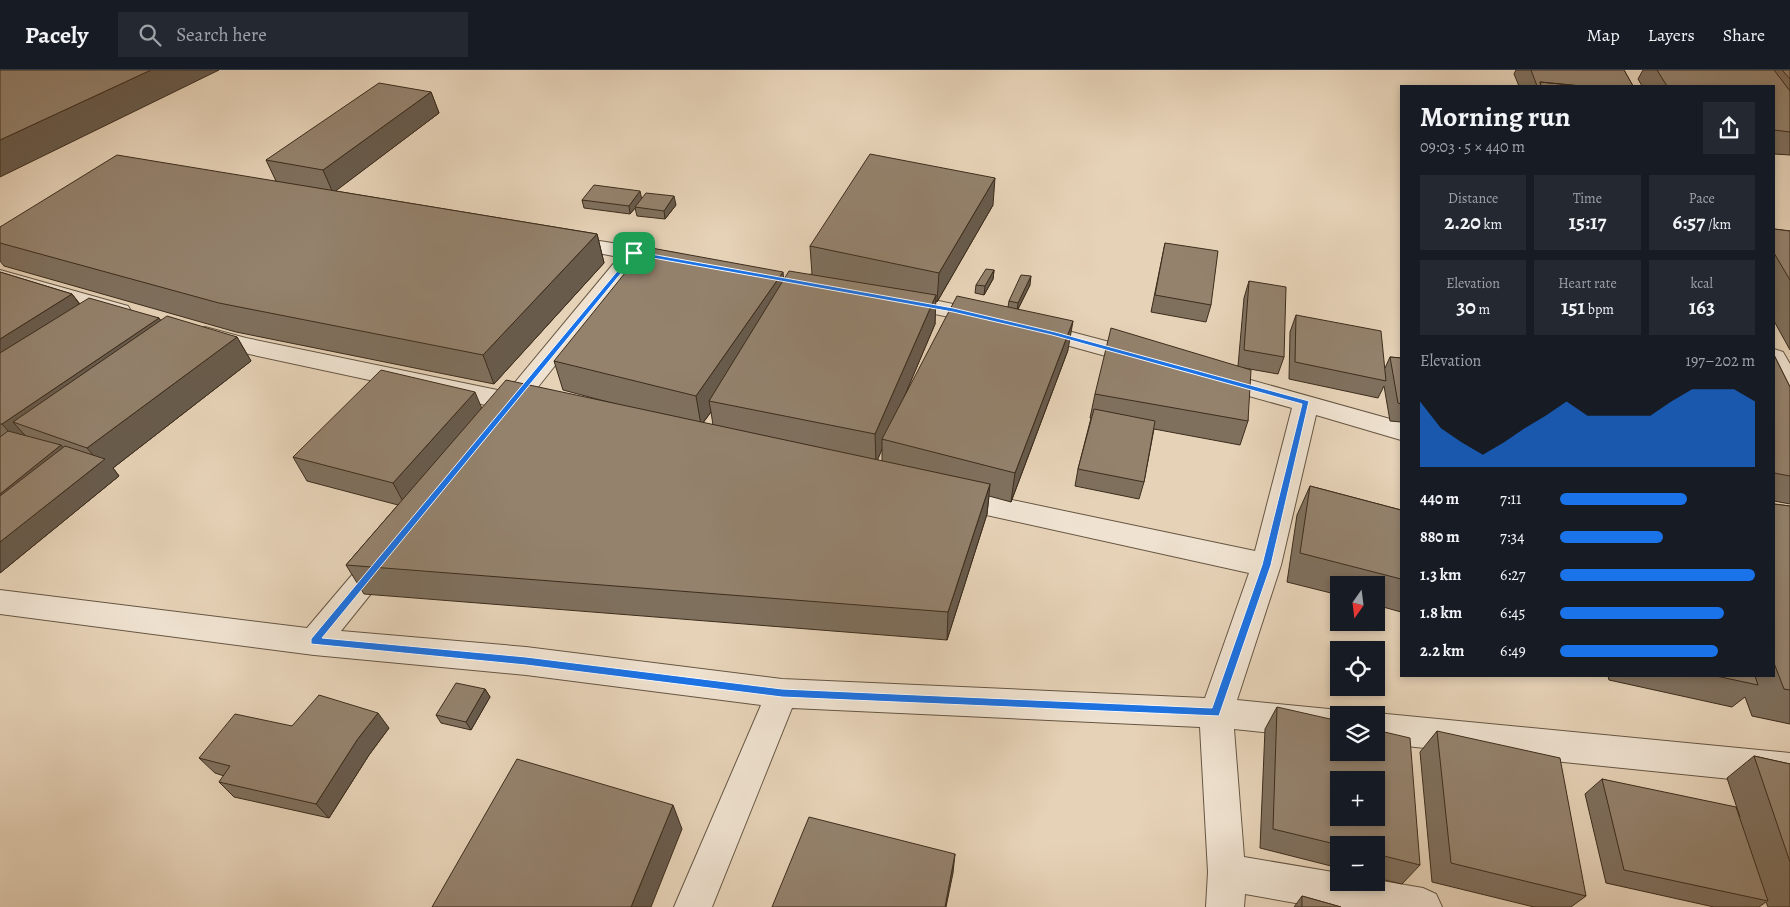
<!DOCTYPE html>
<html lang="en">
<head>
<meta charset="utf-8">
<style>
	:root { --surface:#171b24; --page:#242831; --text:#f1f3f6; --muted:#9ea1a6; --line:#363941; --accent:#1a73e8 }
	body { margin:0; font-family:Alegreya,serif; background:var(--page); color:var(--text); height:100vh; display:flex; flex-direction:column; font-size:19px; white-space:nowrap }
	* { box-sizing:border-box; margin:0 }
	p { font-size:16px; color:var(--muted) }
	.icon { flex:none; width:28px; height:28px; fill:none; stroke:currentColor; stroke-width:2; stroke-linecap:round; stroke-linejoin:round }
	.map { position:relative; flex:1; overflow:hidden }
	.side { position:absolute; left:1400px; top:15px; width:375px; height:592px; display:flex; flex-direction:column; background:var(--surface); border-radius:0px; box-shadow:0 2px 8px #0003 }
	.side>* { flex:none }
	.needle { width:32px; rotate:194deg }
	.buttons { position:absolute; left:1330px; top:506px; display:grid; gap:10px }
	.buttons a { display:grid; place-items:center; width:55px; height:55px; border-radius:0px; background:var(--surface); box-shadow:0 2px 8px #0003; font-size:25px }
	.pin { position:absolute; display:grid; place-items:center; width:42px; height:42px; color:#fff; margin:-21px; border-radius:10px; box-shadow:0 2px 8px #0006 }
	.round { display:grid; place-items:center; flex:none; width:52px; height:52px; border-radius:0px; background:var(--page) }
	.summary { display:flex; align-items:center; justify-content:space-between; height:85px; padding:0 20px }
	h1 { font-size:28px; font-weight:600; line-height:38px }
	.figures { display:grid; grid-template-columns:repeat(3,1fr); gap:8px; height:85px; padding:5px 20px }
	.figures div { display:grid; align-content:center; border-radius:0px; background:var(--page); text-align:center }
	.figures b { font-size:21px; font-weight:600 }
	.figures small { font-size:14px; font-weight:400 }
	.figures p { font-size:14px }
	.chart { height:140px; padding:10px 20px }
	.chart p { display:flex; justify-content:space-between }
	.chart svg { width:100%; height:90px; margin-top:5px; fill:var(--accent); opacity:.7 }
	ul { padding:0 20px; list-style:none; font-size:16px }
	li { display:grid; grid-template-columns:80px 60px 1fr; align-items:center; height:38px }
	li i { height:12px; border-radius:6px; background:var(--accent) }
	header { display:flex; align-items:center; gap:30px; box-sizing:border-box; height:70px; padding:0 25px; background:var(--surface); border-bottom:1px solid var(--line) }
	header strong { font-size:24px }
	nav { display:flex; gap:28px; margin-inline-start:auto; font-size:18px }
	.search { width:350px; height:45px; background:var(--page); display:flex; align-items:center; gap:12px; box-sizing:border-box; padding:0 18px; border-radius:0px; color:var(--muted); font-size:19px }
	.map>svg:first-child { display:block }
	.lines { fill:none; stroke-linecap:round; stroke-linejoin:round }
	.minor-casing { stroke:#665643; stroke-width:2 }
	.minor { fill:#efe2d0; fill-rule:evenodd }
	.wall { fill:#7f705e; stroke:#3c2c1c; fill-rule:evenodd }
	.shaded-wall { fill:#685b4c; stroke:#3c2c1c }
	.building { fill:#94826d; stroke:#3c2c1c; fill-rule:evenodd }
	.route { fill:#1a73e8; stroke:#fff; fill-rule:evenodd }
</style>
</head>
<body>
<header>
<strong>Pacely</strong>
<div class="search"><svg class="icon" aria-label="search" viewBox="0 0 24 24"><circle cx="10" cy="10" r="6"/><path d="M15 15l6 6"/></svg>Search here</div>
<nav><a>Map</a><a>Layers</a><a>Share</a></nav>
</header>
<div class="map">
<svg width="1790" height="837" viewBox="0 0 1790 837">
	<rect width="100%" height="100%" fill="#e6d2b7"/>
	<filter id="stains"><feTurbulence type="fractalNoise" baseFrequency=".004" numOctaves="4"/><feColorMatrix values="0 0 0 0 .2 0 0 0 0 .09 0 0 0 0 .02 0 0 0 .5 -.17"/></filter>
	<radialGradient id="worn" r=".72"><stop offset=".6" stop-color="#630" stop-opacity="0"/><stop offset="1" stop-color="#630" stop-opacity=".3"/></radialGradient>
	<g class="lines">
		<g class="minor-casing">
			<path id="minor" d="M 562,165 L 675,183 L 683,185 L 686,190 L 683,195 L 675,197 L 639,190 L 530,327 L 536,329 L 540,335 L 536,341 L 527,344 L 519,342 C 512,351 506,352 495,349 L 491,343 L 495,337 L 244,283 L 197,269 L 193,264 L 197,259 L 205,257 L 246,268 L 507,322 L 619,187 L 555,175 L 551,171 L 555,167 Z
				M 0,200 L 128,236 L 131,241 L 128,246 L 120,248 L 0,214 Z
				M 900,223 L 987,241 L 995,243 L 999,248 L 995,253 L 987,255 L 892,235 L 889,230 L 892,225 Z
				M 1034,252 L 1151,283 L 1154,288 L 1151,293 L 1142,296 L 1026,264 L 1022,259 L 1026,254 Z
				M 1774,279 L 1783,282 L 1790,294 L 1790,324 L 1781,322 L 1774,309 Z
				M 1215,300 L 1401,352 L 1401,370 L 1316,345 L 1281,495 L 1237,630 L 1339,640 L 1351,645 L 1339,645 L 1339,670 L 1234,659 L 1244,787 L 1339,803 L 1339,812 L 1376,812 L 1376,810 L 1423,818 L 1436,824 L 1442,837 L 1318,837 L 1245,824 L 1244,837 L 1206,837 L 1208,802 L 1200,657 L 792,638 L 712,837 L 674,837 L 761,635 L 526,605 L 314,585 L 0,544 L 0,520 L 307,558 L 374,479 L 384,476 L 394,479 L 399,487 L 394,495 L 341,561 L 526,577 L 782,609 L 1205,628 L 1249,503 L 950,437 L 940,434 L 936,427 L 940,420 L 950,417 L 1255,481 L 1292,338 L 1206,314 L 1203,308 L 1206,302 Z
				M 1376,643 L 1790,683 L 1790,715 L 1376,673 L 1376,645 L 1371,645 Z"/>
		</g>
		<use href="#minor" class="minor"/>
	</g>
	<path class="wall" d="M 1516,0 L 1624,0 L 1633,16 L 1519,16 L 1514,4 Z
		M 1643,0 L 1790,0 L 1790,85 L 1774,84 L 1774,16 L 1642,16 L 1638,9 Z
		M 431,22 L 439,43 L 335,121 L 597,164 L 604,193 L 494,314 L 236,262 L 4,196 L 0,191 L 0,157 L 276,111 L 266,90 Z
		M 641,129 L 676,135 L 665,149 L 637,146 L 635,138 L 630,144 L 584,138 L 582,130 Z
		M 993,135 L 937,232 L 935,231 L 935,254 L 904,327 L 1008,237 L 1009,231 L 1030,215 L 1018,239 L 1068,280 L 1011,432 L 989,426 L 987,444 L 947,570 L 364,524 L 346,495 L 398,435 L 307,411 L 293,387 L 482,338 L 623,336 L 563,320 L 554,291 L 784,209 L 812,204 L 810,176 ZM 711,342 L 713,355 L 703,353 ZM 882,379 L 882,391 L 877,390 Z
		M 1774,159 L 1790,161 L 1790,280 L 1774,251 Z
		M 1165,173 L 1211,235 L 1206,252 L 1151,242 Z
		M 994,200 L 993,209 L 984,225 L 975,223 L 976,215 Z
		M 0,202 L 72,224 L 80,234 L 159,248 L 160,250 L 237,267 L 251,291 L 113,398 L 119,406 L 0,503 Z
		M 1249,211 L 1284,287 L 1278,304 L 1244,298 L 1248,351 L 1240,375 L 1154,359 L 1144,412 L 1139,429 L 1075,416 L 1078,399 L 1091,348 L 1090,348 L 1095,324 L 1238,296 L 1244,228 Z
		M 1296,245 L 1385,298 L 1390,287 L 1401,288 L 1401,352 L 1390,351 L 1384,316 L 1378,328 L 1289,309 L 1290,262 Z
		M 1774,285 L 1790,317 L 1790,434 L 1774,431 Z
		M 1310,416 L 1401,440 L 1401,542 L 1376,535 L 1376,515 L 1339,515 L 1339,525 L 1287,512 L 1297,445 Z
		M 1774,434 L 1790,436 L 1790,654 L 1752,646 L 1745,627 L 1732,637 L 1609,610 L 1608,606 L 1774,606 Z
		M 485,619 L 490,627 L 471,660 L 441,653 L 436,645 Z
		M 1277,637 L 1420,795 L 1402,814 L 1376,808 L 1376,775 L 1339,775 L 1339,798 L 1260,778 L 1265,659 Z
		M 292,656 L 389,658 L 369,685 L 329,748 L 234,727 L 219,712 L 224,706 L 215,703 L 199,688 Z
		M 1437,661 L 1586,826 L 1571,837 L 1534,837 L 1432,812 L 1420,682 Z
		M 1754,686 L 1790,694 L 1790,837 L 1768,837 L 1766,832 L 1759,837 L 1714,837 L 1606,813 L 1585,724 L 1602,709 L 1740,747 L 1727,708 Z
		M 1302,826 L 1341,837 L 1294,837 Z"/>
	<path class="shaded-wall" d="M 151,0 L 219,0 L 0,107 L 0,70 Z
		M 431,22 L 439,43 L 333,123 L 323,100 Z
		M 995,108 L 993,135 L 937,232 L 939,203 Z
		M 640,121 L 642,130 L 630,144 L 629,136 Z
		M 674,126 L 676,135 L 665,149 L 664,141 Z
		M 597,164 L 604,193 L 494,314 L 483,285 Z
		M 994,200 L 993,209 L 984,225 L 985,216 Z
		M 783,202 L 786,231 L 709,331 L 711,342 L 701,355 L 696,326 Z
		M 1031,206 L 1030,215 L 1017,241 L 1018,233 Z
		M 72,224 L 93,253 L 0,314 L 0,269 Z
		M 936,225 L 935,254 L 886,370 L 882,369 L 882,379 L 876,394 L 875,364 Z
		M 159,248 L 174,272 L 13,352 L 31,372 L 23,378 L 2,354 Z
		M 1073,251 L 1068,280 L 1011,432 L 1015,403 Z
		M 237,267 L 251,291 L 113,398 L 119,406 L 0,503 L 0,472 L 100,393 L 87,378 Z
		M 475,322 L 485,346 L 406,437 L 393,413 Z
		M 61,375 L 75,392 L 0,455 L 0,424 Z
		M 990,414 L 987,444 L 947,570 L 948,542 Z
		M 485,619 L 490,627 L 471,660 L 466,652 Z
		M 378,643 L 389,658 L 369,685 L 329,748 L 316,734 L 357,670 Z
		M 673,735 L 682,759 L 651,837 L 631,837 Z
		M 955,784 L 953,803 L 946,837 L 945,837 Z"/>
	<path class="building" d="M 0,0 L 151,0 L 0,70 Z
		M 1531,0 L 1624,0 L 1633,16 L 1581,16 L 1540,12 L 1541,16 L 1537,16 Z
		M 1657,0 L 1774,0 L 1790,21 L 1790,62 L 1774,60 L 1774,16 L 1667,16 Z
		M 1782,0 L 1790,0 L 1790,9 Z
		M 1540,12 L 1581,16 L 1541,16 Z
		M 379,13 L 431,22 L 323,100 L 266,90 Z
		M 870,84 L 995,108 L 939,203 L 810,176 Z
		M 117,85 L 597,164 L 483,285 L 219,233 L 0,173 L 0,157 Z
		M 594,115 L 640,121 L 629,136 L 582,130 Z
		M 646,123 L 674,126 L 664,141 L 635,137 Z
		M 1774,159 L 1790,161 L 1790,210 L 1774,183 Z
		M 1165,173 L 1218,181 L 1211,235 L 1155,225 Z
		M 646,177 L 783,202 L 696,326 L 554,291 Z
		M 986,199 L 994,200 L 985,216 L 976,215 Z
		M 789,201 L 936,225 L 875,364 L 709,331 Z
		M 0,202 L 72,224 L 0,269 Z
		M 1021,205 L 1031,206 L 1018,233 L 1009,231 Z
		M 1249,211 L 1286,217 L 1284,287 L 1244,280 Z
		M 957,226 L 1073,251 L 1015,403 L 882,369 Z
		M 89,228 L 159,248 L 2,354 L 0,354 L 0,283 Z
		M 1296,245 L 1381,261 L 1386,311 L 1295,292 Z
		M 167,246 L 237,267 L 87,378 L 13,352 Z
		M 1111,258 L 1251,300 L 1248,351 L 1095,324 Z
		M 1774,285 L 1790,317 L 1790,406 L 1774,403 Z
		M 1390,287 L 1401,288 L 1401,334 L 1398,333 Z
		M 381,300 L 475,322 L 393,413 L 293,387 Z
		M 506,310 L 990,414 L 948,542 L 346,495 Z
		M 1094,339 L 1155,351 L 1144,412 L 1078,399 Z
		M 8,361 L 61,375 L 0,424 L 0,367 Z
		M 65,376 L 105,389 L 0,472 L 0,426 Z
		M 1310,416 L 1401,440 L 1401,509 L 1300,483 Z
		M 1774,434 L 1790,436 L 1790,620 L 1784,619 L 1774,593 Z
		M 1716,606 L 1755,606 L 1758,615 Z
		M 456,613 L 485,619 L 466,652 L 436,645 Z
		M 319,625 L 378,643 L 357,670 L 316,734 L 219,712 L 230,696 L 199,688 L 235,644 L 292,656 Z
		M 1277,637 L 1339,651 L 1339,682 L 1376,682 L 1376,660 L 1410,668 L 1420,795 L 1376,784 L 1376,775 L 1339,775 L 1273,759 ZM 1339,710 L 1376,710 L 1376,748 L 1339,748 Z
		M 1437,661 L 1560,688 L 1586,826 L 1451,793 Z
		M 1754,686 L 1790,694 L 1790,792 Z
		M 517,689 L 673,735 L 631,837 L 432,837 Z
		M 1602,709 L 1736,737 L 1768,831 L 1624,800 Z
		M 809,747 L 955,784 L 945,837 L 772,837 Z
		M 1302,826 L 1341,837 L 1302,837 Z"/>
	<path class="route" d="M 634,181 L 953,238 L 1055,262 L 1309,331 L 1271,495 L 1219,646 L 782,627 L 526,595 L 311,574 L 311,569 ZM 636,185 L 953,242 L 1052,265 L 1302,334 L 1262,495 L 1212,638 L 782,619 L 526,587 L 322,568 Z"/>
	<rect width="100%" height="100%" filter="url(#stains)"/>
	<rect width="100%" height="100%" fill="url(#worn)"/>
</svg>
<div class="buttons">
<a><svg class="needle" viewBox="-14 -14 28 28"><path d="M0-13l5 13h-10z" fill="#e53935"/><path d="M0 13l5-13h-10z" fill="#9ea1a6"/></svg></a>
<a><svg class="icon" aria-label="locate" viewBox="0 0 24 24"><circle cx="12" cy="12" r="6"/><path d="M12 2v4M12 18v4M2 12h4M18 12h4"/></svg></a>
<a><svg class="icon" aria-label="layers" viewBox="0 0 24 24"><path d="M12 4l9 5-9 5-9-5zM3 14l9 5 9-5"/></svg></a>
<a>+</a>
<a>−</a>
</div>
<div class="pin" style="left:634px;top:183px;background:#1e9e55"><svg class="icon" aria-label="arrive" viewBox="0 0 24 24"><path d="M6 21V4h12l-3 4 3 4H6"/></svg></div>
<section class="side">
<div class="summary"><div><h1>Morning run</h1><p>09:03 · 5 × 440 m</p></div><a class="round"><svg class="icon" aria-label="share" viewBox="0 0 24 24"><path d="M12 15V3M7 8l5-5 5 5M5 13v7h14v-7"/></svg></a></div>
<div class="figures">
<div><p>Distance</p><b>2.20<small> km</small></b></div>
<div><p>Time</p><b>15:17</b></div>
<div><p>Pace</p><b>6:57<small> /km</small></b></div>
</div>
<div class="figures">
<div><p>Elevation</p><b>30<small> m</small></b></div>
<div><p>Heart rate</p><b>151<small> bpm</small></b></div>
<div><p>kcal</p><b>163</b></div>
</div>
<div class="chart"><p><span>Elevation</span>197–202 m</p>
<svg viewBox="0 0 160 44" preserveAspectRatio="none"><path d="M0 44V12L10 25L20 32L30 38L40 32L50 25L60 19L70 12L80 19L90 19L100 19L110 19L120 12L130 6L140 6L150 6L160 12V44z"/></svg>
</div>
<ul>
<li><b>440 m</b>7:11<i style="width:65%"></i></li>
<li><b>880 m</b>7:34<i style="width:53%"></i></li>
<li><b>1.3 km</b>6:27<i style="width:100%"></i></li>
<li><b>1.8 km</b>6:45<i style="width:84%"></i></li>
<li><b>2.2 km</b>6:49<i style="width:81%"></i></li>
</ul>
</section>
</div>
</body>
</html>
